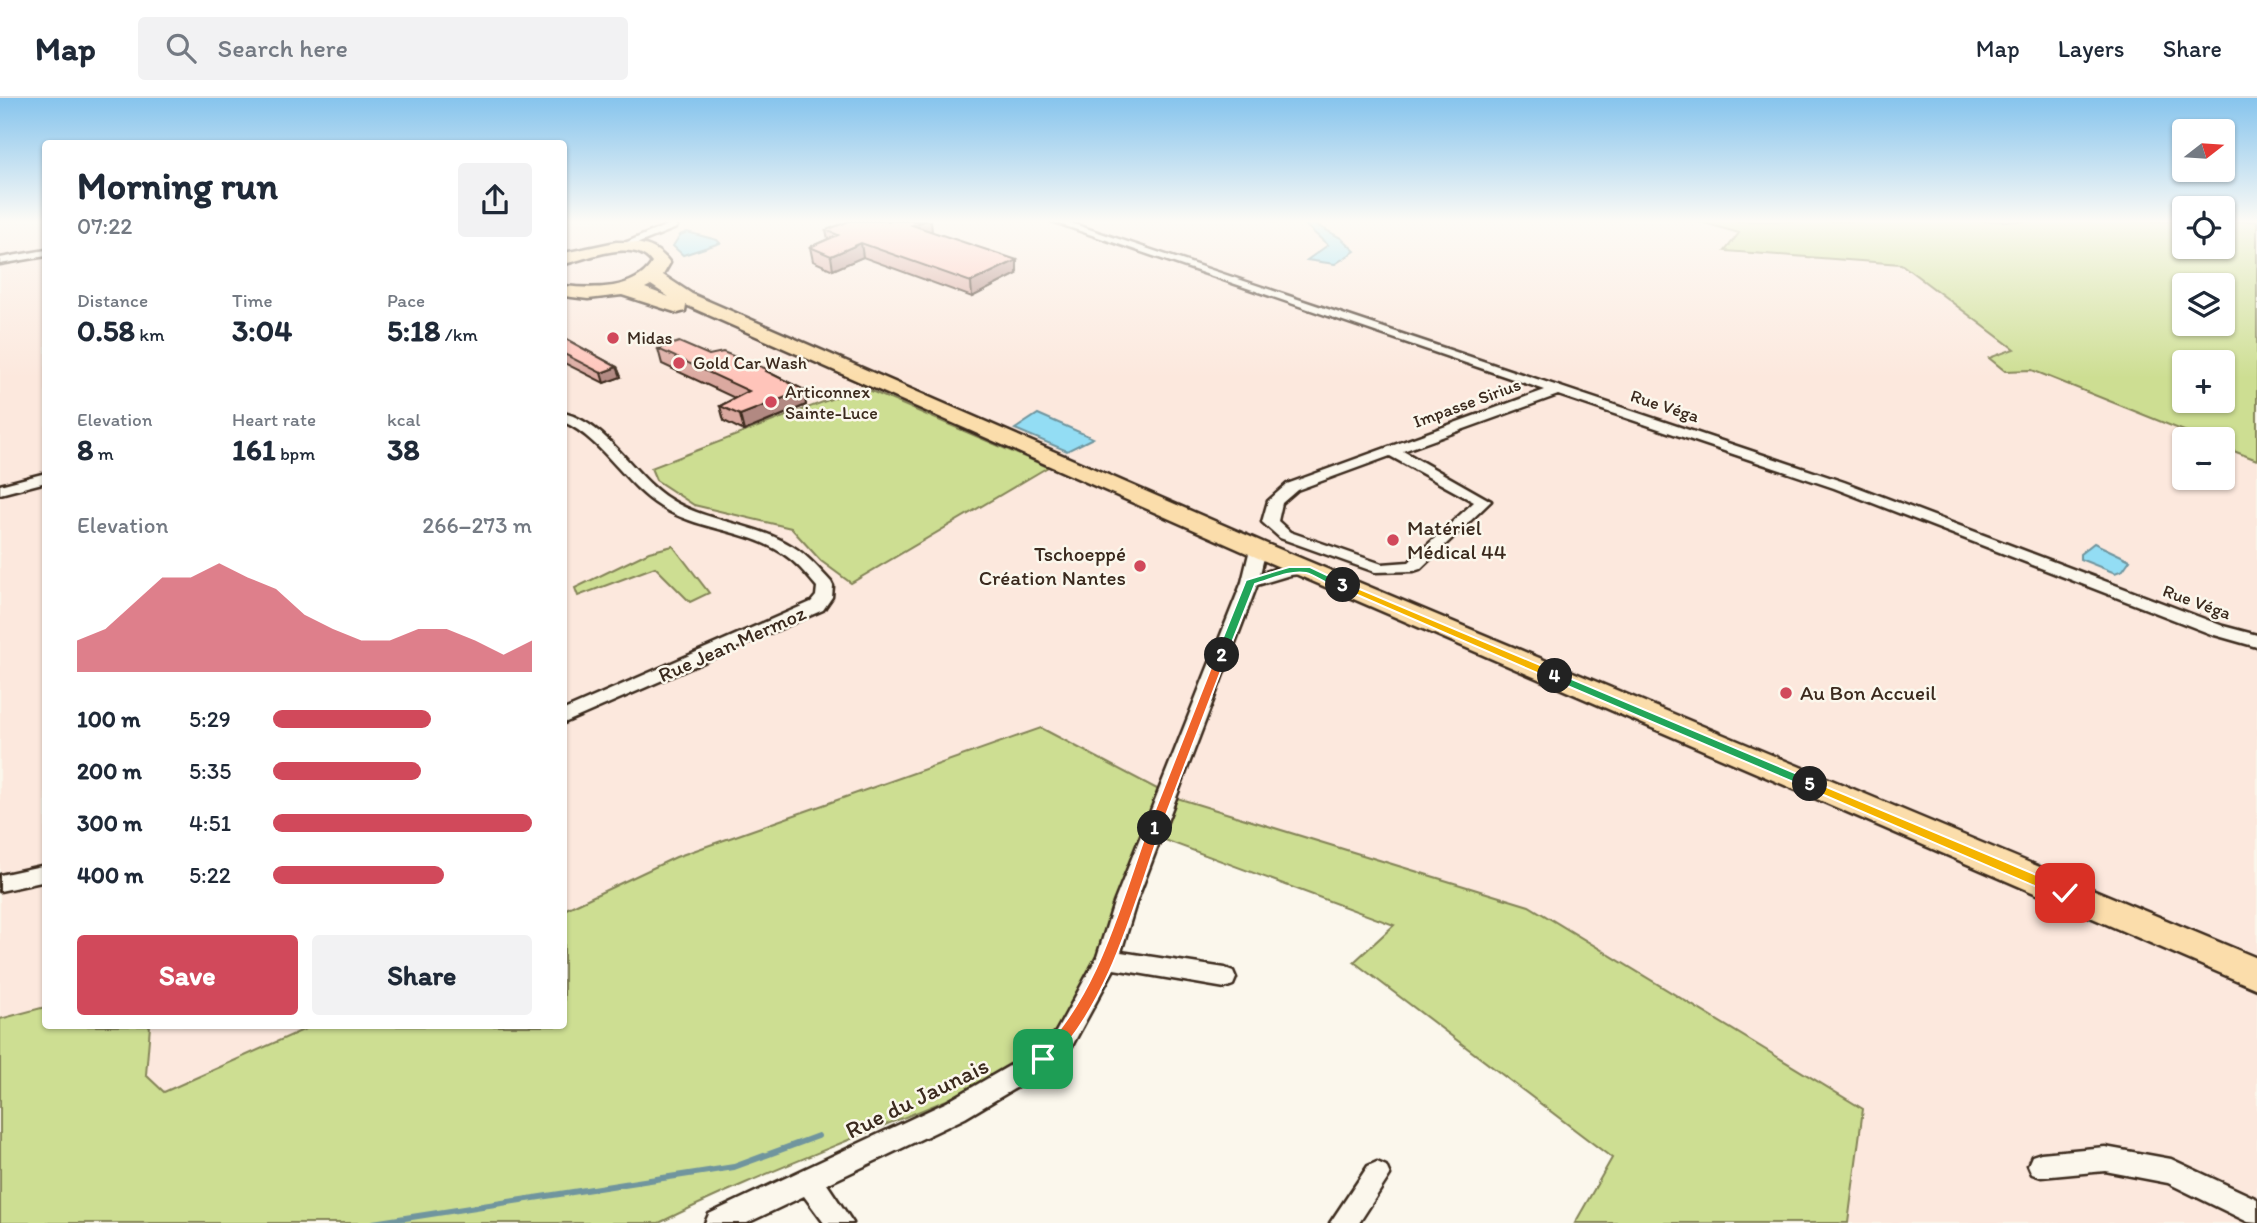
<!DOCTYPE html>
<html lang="en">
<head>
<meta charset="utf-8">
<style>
	:root { --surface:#fff; --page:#f2f2f3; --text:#1f2937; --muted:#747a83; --line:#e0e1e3; --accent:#d1495b }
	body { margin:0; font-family:Itim,sans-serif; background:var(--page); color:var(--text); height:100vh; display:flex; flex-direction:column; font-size:26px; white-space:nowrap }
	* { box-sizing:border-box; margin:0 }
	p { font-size:23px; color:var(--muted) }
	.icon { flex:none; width:38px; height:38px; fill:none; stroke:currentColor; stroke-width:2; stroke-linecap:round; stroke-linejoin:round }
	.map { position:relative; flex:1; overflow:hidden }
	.side { position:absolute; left:42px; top:42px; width:525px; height:889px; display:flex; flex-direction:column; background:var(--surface); border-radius:7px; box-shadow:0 2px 5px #0004 }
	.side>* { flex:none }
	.needle { width:46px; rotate:73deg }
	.fabs { position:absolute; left:2172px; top:21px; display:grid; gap:14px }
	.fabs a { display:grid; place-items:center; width:63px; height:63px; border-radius:7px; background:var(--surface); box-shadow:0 2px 5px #0004; font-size:35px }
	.pin { position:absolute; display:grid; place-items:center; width:60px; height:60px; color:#fff; margin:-30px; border-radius:14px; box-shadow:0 4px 10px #0006 }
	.km { position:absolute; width:35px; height:35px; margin:-18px; border-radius:50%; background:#222; color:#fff; font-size:19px; line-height:35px; text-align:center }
	.round { display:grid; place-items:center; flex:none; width:74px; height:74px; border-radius:7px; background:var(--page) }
	.summary { display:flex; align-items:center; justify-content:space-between; height:119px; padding:0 35px }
	h1 { font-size:38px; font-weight:800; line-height:52px }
	.stats { display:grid; grid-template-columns:repeat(3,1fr); gap:10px; height:119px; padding:7px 35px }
	.stats div { display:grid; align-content:center }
	.stats b { font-size:30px; font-weight:800 }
	.stats small { font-size:19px; font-weight:400 }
	.stats p { font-size:19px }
	.chart { height:196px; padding:14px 35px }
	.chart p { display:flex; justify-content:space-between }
	.chart svg { width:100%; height:126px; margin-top:7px; fill:var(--accent); opacity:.7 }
	.primary-button { display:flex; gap:14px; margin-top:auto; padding:14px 35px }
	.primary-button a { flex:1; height:80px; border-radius:7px; background:var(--accent); color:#fff; font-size:28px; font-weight:800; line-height:80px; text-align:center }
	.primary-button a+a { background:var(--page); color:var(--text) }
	ul { padding:0 35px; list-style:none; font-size:23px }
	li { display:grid; grid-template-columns:112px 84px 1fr; align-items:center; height:52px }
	li i { height:18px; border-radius:9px; background:var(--accent) }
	header { display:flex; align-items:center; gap:42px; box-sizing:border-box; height:98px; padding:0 35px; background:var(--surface); border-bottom:2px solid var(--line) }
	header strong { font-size:33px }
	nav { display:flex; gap:38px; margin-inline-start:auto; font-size:24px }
	.search { width:490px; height:63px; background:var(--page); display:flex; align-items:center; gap:18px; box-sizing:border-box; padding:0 24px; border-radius:7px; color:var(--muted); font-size:26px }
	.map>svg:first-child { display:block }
	.built { fill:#fce8dd }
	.green { fill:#cdde92; stroke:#848458; stroke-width:2; fill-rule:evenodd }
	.water { fill:#93ddf4; stroke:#70959e; stroke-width:2 }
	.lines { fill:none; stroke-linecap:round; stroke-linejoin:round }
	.stream { stroke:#70959e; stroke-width:6 }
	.minor-casing { stroke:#3b2a1e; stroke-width:5 }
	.primary-casing { stroke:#3b2a1e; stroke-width:5 }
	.minor { fill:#fbf7ec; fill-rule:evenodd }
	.primary { fill:#fbddab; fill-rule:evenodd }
	.wall { fill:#dba9a0; stroke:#3b2a1e; stroke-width:2 }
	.shaded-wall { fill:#b28982; stroke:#3b2a1e; stroke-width:2 }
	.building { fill:#ffc4ba; stroke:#3b2a1e; stroke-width:2 }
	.split-1 { fill:#f0652b; stroke:#fff; stroke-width:2 }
	.split-2 { fill:#f0652b; stroke:#fff; stroke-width:2 }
	.split-3 { fill:#22a559; stroke:#fff; stroke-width:2 }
	.split-4 { fill:#f5b400; stroke:#fff; stroke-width:2 }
	.split-5 { fill:#22a559; stroke:#fff; stroke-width:2 }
	.split-6 { fill:#f5b400; stroke:#fff; stroke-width:2 }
	.poi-dot { fill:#d1495b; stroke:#fbf7ec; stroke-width:2.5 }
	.labels { text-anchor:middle; stroke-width:5; stroke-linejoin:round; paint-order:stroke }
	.far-poi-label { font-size:18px; fill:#3b2a1e; stroke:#fbf7ec; text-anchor:start }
	.far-street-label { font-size:18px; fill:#3b2a1e; stroke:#fbf7ec }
	.poi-label { font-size:21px; fill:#3b2a1e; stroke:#fbf7ec; text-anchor:start }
	.street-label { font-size:21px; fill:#3b2a1e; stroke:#fbf7ec }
	.near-street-label { font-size:24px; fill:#3b2a1e; stroke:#fbf7ec }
</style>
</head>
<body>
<header>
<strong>Map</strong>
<div class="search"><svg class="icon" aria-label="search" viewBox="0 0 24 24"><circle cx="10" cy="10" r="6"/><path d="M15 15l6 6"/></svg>Search here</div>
<nav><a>Map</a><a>Layers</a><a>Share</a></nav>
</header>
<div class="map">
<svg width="2257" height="1125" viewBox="0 0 2257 1125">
	<rect width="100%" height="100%" fill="#fbf7ec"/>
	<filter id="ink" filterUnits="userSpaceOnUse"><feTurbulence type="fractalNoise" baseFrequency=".0143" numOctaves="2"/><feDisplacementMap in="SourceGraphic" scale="14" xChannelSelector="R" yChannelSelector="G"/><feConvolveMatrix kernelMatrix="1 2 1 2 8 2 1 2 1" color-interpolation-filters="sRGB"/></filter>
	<g filter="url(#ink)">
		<path class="built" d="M 0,123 L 45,123 L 45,909 L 0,921 Z
			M 564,123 L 1698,123 L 1740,135 L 1725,153 L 1901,166 L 2014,251 L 2005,273 L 2032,272 L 2204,341 L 2184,341 L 2184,380 L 2222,380 L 2223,349 L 2257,362 L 2257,1125 L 1848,1125 L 1863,1011 L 1529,808 L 1165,696 L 1041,630 L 676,759 L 564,812 Z
			M 150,928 L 312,928 L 164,994 L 146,977 Z"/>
		<path class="green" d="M 1698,123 L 2184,123 L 2184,149 L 2222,149 L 2223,123 L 2257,123 L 2257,362 L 2223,349 L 2222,341 L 2204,341 L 2032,272 L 2005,273 L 1989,260 L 2014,251 L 1901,166 L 1725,153 L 1739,135 ZM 2184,187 L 2222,187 L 2222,226 L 2184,226 ZM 2184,264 L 2222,264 L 2222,303 L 2184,303 Z
			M 862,289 L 1048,369 L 851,485 L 821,463 L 791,430 L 694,407 L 656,382 L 651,370 Z
			M 673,448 L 709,495 L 690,504 L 655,469 L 578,498 L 575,490 L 649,454 Z
			M 1041,630 L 1159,692 C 1122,771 1107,858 1057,930 C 1023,979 922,1011 868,1034 C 798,1063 727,1091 659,1125 L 0,1125 L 0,921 L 45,909 L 46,928 L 150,928 L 146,977 L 164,994 L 312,928 L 564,928 L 564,812 L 676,759 Z
			M 1177,700 L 1529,808 L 1863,1011 L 1848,1125 L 1575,1125 L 1612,1060 L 1354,864 L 1394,827 L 1162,741 Z"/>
		<path class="water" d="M 1313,125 L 1341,140 L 1355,153 L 1335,166 L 1307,162 L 1328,147 L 1304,126 Z
			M 687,134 L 717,142 L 720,145 L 683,157 L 673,148 L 680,137 Z
			M 1038,316 L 1093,340 L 1067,353 L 1015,331 Z
			M 2094,445 L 2130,462 L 2123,472 L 2115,475 L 2080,461 L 2080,456 Z"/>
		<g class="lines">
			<path class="stream" d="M 373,1125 L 734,1069 L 818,1038"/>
			<g class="minor-casing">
				<path id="minor" d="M 1051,123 L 1065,123 L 1844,384 L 2223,528 L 2257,537 L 2257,549 L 2211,536 L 1834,390 L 1558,297 L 1403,353 L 1491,403 L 1420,471 L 1414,473 L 1375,474 L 1280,440 L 1262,424 L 1268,403 L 1287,386 L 1545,292 ZM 1390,358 L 1474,404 L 1409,464 L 1382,466 L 1290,434 L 1278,423 L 1282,405 L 1297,392 Z
					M 672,125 L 677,128 L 676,130 L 624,151 L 615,149 Z
					M 46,152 L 46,158 L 0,166 L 0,160 Z
					M 564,315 C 611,328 632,378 671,402 C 709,425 755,425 792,448 C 807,457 819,471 831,484 L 833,488 L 832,499 L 823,512 L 564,625 L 564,612 L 811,504 L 816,498 L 817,489 C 806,476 796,464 782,455 C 745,431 698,432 661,409 C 623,385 604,343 564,324 Z
					M 46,375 L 46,384 L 0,396 L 0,387 Z
					M 1258,446 L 1266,451 L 1260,476 C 1275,471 1302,459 1315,472 L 1313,475 L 1290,477 L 1257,487 L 1136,805 L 1121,854 L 1225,870 L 1233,873 L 1236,880 L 1233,887 L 1225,890 L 1114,871 L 1072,948 L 1051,969 L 965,1020 L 827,1086 L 853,1125 L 824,1125 L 804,1098 L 747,1125 L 705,1125 L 709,1116 L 947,1004 L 1035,953 L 1056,934 L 1097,859 L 1114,805 L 1242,484 L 1250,451 Z
					M 46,767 L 46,783 L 0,793 L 0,777 Z
					M 2105,1049 L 2171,1061 L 2257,1101 L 2257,1125 L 2248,1124 L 2168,1085 L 2105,1073 L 2041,1079 L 2032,1076 L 2028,1067 L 2032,1058 L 2041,1055 Z
					M 1377,1064 L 1386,1068 L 1390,1077 L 1359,1125 L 1330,1125 L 1368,1068 Z"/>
			</g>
			<g class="primary-casing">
				<path id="primary" d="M 616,144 C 639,144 656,146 670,165 L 663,177 L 692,196 L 1267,446 L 2257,860 L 2257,891 L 1249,456 L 686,207 L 685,213 L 678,215 L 622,197 L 588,201 L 564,198 L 564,188 C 592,191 635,193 652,165 C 634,139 587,161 564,166 L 564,155 ZM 651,187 L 669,199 L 645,190 Z"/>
			</g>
			<use href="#minor" class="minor"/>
			<use href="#primary" class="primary"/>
		</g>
		<path class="wall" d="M 826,132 L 932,134 L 1017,176 L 972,199 L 863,159 L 833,172 L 813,163 L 810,149 L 828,141 Z
			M 564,240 L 617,269 L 621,279 L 604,285 L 564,265 Z
			M 658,251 L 709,257 L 767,271 L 768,274 L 804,292 L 806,307 L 744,333 L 724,323 L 720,308 L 735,300 L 662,266 Z"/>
		<path class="shaded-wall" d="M 924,123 L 931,123 L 932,134 L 912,127 Z
			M 861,145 L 863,159 L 833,172 L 831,158 Z
			M 1017,162 L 1017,176 L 972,199 L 971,184 Z
			M 617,269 L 621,279 L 604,285 L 601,275 Z
			M 804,292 L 806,307 L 744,333 L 740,317 Z"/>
		<path class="building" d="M 849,123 L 924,123 L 912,127 L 1017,162 L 971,184 L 861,145 L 831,158 L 810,149 L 838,137 L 826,132 Z
			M 564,240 L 617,269 L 601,275 L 564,256 Z
			M 679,244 L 709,257 L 723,254 L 767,271 L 766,273 L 804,292 L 740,317 L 720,308 L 749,293 L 658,251 Z"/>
	</g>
	<linearGradient id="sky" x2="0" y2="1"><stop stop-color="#86c4ed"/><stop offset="0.44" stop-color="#fdfbf6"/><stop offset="1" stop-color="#fdfbf6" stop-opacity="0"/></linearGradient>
	<rect width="2257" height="280" fill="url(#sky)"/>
	<path class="split-1" d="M 1155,725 L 1161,730 C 1134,808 1109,907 1049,966 L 1038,966 L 1038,956 C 1098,898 1120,807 1148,730 Z"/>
	<path class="split-2" d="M 1222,553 L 1227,557 L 1161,730 L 1159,734 L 1150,734 L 1148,730 L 1216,557 Z"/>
	<path class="split-3" d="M 1310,469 L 1348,487 C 1336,495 1319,478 1306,475 C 1289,472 1270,482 1255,486 L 1227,557 L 1218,560 L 1216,557 L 1246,482 L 1289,469 Z"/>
	<path class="split-4" d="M 1343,484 L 1559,575 L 1561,578 L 1551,581 L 1339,489 L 1339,485 Z"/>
	<path class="split-5" d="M 1555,574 L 1814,683 L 1816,686 L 1814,689 L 1805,689 L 1551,581 L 1551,575 Z"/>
	<path class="split-6" d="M 1810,682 L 2070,791 L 2072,795 L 2070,799 L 2060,799 L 1805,689 L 1805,683 Z"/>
	<g class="poi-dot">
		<circle cx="613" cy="240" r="7"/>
		<circle cx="679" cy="265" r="7"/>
		<circle cx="771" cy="304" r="7"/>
		<circle cx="1393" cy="442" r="7"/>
		<circle cx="1140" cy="468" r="7"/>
		<circle cx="1786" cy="595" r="7"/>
	</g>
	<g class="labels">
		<g class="far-poi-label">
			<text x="627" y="246">Midas</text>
			<text x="693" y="271">Gold Car Wash</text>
			<text x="785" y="300">Articonnex<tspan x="785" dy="21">Sainte-Luce</tspan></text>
		</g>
		<g class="far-street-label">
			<text transform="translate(1467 305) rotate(-20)" y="6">Impasse Sirius</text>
			<text transform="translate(1665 308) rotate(18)" y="6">Rue Véga</text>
			<text transform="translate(2197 504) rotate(20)" y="6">Rue Véga</text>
		</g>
		<g class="poi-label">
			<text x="1407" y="437">Matériel<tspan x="1407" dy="24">Médical 44</tspan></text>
			<text x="1126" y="463" text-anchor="end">Tschoeppé<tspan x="1126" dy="24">Création Nantes</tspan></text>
			<text x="1800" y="602">Au Bon Accueil</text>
		</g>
		<g class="street-label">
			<text transform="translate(732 546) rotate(-24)" y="7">Rue Jean Mermoz</text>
		</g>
		<g class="near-street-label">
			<text transform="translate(917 1000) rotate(-26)" y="8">Rue du Jaunais</text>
		</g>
	</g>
</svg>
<div class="fabs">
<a><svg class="needle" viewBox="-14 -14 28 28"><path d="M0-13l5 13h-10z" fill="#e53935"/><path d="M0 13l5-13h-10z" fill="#747a83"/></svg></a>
<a><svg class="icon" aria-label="locate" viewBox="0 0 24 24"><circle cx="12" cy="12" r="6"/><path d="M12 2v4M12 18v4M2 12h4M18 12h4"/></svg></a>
<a><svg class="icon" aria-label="layers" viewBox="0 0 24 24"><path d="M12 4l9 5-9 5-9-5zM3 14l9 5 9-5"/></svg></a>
<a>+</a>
<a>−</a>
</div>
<div class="pin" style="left:1043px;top:961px;background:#1e9e55"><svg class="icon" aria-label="arrive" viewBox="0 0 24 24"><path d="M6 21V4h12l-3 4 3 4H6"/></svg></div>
<div class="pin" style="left:2065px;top:795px;background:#d93025"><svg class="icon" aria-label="check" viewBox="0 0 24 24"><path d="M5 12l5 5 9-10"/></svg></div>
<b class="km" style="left:1155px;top:730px">1</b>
<b class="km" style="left:1222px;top:557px">2</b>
<b class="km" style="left:1343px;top:487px">3</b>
<b class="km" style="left:1555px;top:578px">4</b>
<b class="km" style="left:1810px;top:686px">5</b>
<section class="side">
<div class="summary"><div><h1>Morning run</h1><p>07:22</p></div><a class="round"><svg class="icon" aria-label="share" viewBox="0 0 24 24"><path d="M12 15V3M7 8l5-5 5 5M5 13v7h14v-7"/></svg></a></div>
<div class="stats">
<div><p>Distance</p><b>0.58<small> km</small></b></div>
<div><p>Time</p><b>3:04</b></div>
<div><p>Pace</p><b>5:18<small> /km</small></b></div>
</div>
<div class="stats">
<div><p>Elevation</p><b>8<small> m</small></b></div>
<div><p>Heart rate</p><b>161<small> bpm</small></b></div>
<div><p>kcal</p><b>38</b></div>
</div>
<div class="chart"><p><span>Elevation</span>266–273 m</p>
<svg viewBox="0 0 160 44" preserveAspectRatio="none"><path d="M0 44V33L10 29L20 20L30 11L40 11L50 6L60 11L70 15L80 24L90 29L100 33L110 33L120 29L130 29L140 33L150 38L160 33V44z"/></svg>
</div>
<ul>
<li><b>100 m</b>5:29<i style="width:61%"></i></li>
<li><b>200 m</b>5:35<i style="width:57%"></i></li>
<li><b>300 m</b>4:51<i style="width:100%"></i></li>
<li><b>400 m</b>5:22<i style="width:66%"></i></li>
</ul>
<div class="primary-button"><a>Save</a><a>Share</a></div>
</section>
</div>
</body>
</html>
